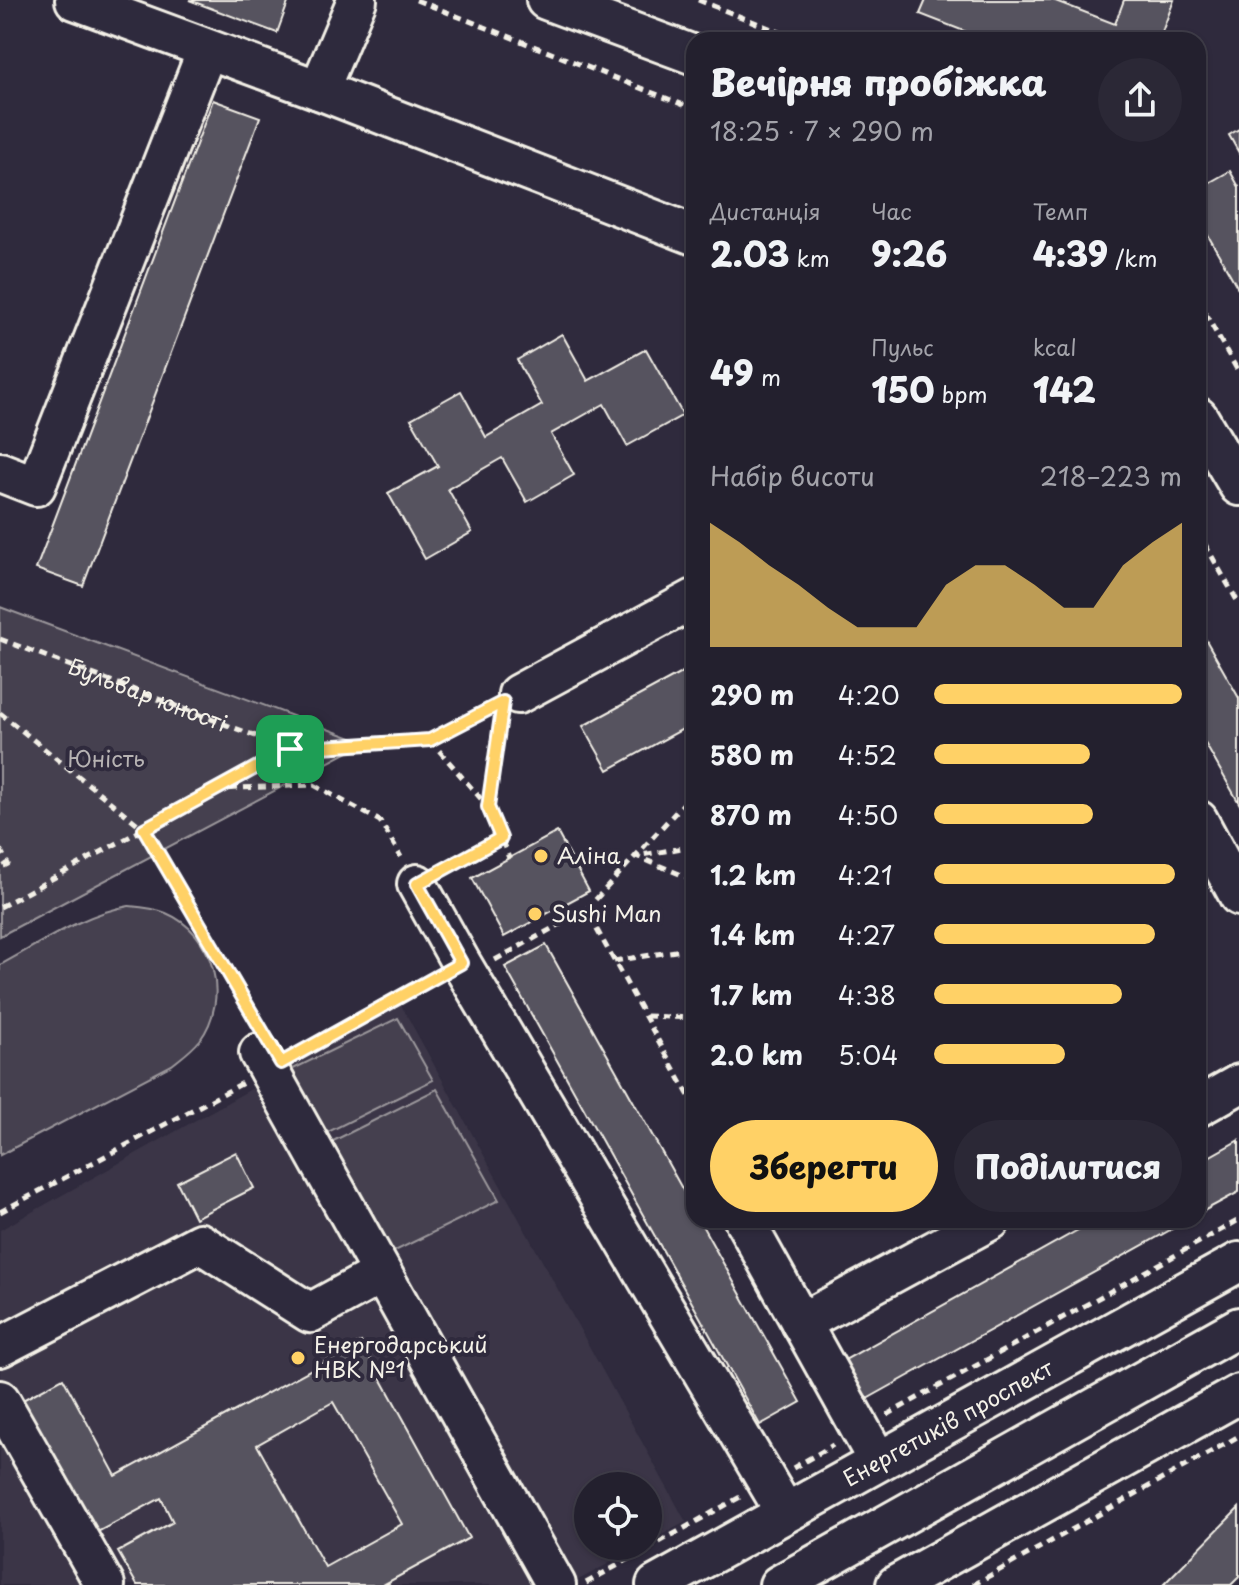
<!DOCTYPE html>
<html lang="uk">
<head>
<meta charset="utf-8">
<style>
	:root { --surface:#23202e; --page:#2b2836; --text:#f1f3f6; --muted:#a3a3aa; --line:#403e4a; --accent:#ffd166 }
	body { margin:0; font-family:"Playpen Sans",sans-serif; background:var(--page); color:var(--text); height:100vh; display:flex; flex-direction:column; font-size:30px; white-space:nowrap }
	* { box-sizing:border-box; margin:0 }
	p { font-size:26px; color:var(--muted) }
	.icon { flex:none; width:44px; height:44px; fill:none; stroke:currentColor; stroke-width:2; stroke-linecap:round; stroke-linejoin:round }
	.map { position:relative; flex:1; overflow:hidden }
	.panel { position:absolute; left:686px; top:32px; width:520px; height:1196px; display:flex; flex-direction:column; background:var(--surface); border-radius:24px; box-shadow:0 2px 6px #0004,0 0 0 2px var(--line) }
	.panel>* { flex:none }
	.buttons { position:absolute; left:574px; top:1472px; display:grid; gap:16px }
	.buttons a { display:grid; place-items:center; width:88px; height:88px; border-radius:50%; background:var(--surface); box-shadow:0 2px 6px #0004,0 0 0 2px var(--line); font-size:40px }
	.pin { position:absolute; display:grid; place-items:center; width:68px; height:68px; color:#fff; margin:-34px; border-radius:16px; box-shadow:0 4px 12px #0006 }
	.round { display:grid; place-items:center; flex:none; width:84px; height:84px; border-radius:42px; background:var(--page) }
	.overview { display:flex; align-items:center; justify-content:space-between; height:136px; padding:0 24px }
	h1 { font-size:36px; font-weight:800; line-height:60px }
	.metrics { display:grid; grid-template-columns:repeat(3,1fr); gap:12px; height:136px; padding:8px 24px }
	.metrics div { display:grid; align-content:center }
	.metrics b { font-size:34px; font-weight:800 }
	.metrics small { font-size:22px; font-weight:400 }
	.metrics p { font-size:22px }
	.chart { height:224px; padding:16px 24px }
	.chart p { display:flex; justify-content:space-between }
	.chart svg { width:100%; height:144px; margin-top:8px; fill:var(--accent); opacity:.7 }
	.action { display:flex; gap:16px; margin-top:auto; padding:16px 24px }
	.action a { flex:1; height:92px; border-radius:48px; background:var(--accent); color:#111; font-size:32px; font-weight:800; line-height:92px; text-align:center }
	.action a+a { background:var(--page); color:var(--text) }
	ul { padding:0 24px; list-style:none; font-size:26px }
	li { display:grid; grid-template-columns:128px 96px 1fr; align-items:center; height:60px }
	li i { height:20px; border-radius:10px; background:var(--accent) }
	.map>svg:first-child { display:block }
	.built { fill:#3b3647 }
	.green { fill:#454050; stroke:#9c989c; stroke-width:2 }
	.building { fill:#56525f; stroke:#f4f1e8; stroke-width:2; fill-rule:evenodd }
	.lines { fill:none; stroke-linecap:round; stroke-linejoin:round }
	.minor-casing { stroke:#f4f1e8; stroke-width:44 }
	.path { stroke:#f4f1e8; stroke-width:5; stroke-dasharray:8 6; stroke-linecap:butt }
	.minor { stroke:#2f2a3d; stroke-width:38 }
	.route-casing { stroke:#fff; stroke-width:16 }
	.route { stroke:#ffd166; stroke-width:10 }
	.poi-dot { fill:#ffd166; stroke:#2f2a3d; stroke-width:3 }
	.labels { text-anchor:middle; stroke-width:8; stroke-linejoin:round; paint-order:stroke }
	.street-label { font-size:22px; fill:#f4f1e8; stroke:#2f2a3d }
	.park-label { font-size:22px; fill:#b7b3b3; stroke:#2f2a3d }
	.poi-label { font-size:22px; fill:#f4f1e8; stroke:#2f2a3d; text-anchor:start }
</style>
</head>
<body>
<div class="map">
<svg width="1239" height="1585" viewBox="0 0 1239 1585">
	<rect width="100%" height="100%" fill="#2f2a3d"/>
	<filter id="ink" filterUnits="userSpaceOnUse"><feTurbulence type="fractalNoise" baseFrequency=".0125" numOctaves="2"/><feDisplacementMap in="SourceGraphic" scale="16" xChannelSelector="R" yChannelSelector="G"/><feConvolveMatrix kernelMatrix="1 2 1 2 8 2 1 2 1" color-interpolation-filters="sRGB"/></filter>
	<g filter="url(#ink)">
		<path class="built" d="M 401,1005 L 686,1522 L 648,1542 L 648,1486 L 588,1486 L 588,1546 L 641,1546 L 569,1585 L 0,1585 L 0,1230 Z"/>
		<path class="green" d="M 0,607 L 365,743 L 0,936 Z
			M 129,906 C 141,907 154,908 166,913 C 214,933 231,998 200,1040 C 192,1050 182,1057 172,1065 L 0,1155 L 0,965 C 39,944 85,913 129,906 Z
			M 398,1018 L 433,1080 L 324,1134 L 289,1071 Z
			M 437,1089 L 499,1200 L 391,1253 L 329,1143 Z"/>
		<path class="building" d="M 189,0 L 289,0 L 277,33 Z
			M 926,0 L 1053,0 L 1115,24 L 1124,0 L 1174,0 L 1159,40 L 987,40 L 920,14 Z
			M 213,100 L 260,117 L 83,586 L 36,569 Z
			M 1239,129 L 1239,153 L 1229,135 Z
			M 1230,171 L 1239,187 L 1239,290 L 1198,218 L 1198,189 Z
			M 562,334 L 588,381 L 646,349 L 683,415 L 627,446 L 604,404 L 551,434 L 574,475 L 527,502 L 502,458 L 448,489 L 472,532 L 425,559 L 388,493 L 438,466 L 411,419 L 461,391 L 486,437 L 542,405 L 517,360 Z
			M 1198,626 L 1239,698 L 1239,803 L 1198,731 Z
			M 694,666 L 694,723 L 608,770 L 583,726 Z
			M 557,832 L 589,891 L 504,937 L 472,878 Z
			M 546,945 L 694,1210 L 694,1220 L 699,1220 L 801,1402 L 760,1425 L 505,967 Z
			M 1239,1140 L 1239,1192 L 1198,1214 L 1198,1163 Z
			M 236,1152 L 254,1188 L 195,1218 L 177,1182 Z
			M 1096,1220 L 1188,1220 L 867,1399 L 845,1360 Z
			M 361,1342 L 469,1538 L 383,1585 L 137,1585 L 118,1552 L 173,1522 L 161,1498 L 92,1535 L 19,1402 L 63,1378 L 116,1476 ZM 333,1402 L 402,1524 L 325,1567 L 257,1445 Z
			M 1239,1508 L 1239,1577 L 1231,1585 L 1163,1585 Z"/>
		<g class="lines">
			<g class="minor-casing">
				<g id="minor">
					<path d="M 75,0 L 319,90 L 694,235"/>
					<path d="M 546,0 L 694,55"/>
					<path d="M 319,90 L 357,0"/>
					<path d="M 1198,417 L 1239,486"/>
					<path d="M 0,472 L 36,486 L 207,50"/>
					<path d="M 518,694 L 694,599"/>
					<path d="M 1198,820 L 1239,896"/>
					<path d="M 417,884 L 461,963 L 785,1512"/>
					<path d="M 259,1053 L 556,1585"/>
					<path d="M 1198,1107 L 1239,1084"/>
					<path d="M 744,1220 L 878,1461"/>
					<path d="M 801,1323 L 991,1220"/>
					<path d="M 0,1347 L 200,1243 L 310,1313 L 381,1274"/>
					<path d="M 0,1400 L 105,1585"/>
					<path id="s2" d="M 656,1585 L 1239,1262"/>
					<path d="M 779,1585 L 1239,1327"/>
					<path d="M 896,1585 L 1239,1394"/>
				</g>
			</g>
			<g class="path">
				<path d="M 416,0 L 694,109"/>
				<path d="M 698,0 L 800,40"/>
				<path d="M 1198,301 L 1239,373"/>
				<path d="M 1198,532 L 1239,604"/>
				<path id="s1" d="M 0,639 L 290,749 L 430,740 L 493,708"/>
				<path d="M 0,713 L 144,829 L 256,1021"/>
				<path d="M 501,719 L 488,807 L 509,858"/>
				<path d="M 430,740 L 488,807"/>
				<path d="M 216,789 L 314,785 L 380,821 L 401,857"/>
				<path d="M 694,846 L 636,856 L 694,880"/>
				<path d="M 0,849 L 8,864 L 0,868"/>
				<path d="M 444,870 L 501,838"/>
				<path d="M 0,907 L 289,750"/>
				<path d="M 586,910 L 685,802 L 694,797"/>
				<path d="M 495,960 L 586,910 L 694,1105"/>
				<path d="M 614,961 L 694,948"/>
				<path d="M 646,1016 L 694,1018"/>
				<path d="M 294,1056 L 436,977"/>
				<path d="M 0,1212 L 243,1083"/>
				<path d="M 887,1415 L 1239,1220"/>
				<path d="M 793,1468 L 833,1445"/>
				<path d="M 387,1583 L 388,1585"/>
				<path d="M 586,1583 L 742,1496"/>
				<path d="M 973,1585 L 1239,1436"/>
			</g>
			<use href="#minor" class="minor"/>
		</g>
	</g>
	<g class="lines" filter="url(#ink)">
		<g class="route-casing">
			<path id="route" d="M 503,702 L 488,807 L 501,838 L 417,884 L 461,963 L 281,1063 L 144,829 L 290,749 L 430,740 Z"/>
		</g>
		<use href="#route" class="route"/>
	</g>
	<g class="poi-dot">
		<circle cx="541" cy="856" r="8"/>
		<circle cx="535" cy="914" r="8"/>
		<circle cx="298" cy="1358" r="8"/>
	</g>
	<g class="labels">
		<g class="street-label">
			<text dy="8" stroke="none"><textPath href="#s1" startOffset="158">Бульвар юності</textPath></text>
			<text dy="8" stroke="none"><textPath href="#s2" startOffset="334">Енергетиків проспект</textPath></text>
		</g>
		<g class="park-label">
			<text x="106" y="767">Юність</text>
		</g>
		<g class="poi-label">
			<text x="557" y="864">Аліна</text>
			<text x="551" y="922">Sushi Man</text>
			<text x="314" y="1353">Енергодарський<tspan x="314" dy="25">НВК №1</tspan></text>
		</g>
	</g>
</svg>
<div class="buttons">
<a><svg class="icon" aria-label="locate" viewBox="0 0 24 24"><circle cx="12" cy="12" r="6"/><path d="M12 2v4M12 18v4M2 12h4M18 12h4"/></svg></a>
</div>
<div class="pin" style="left:290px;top:749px;background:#1e9e55"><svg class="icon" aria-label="arrive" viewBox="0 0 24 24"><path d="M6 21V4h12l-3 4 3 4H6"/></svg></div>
<section class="panel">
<div class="overview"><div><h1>Вечірня пробіжка</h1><p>18:25 · 7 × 290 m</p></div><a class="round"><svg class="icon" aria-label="share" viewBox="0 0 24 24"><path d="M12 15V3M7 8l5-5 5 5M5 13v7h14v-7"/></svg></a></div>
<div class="metrics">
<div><p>Дистанція</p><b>2.03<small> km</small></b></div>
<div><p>Час</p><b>9:26</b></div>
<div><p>Темп</p><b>4:39<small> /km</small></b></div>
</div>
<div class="metrics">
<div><b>49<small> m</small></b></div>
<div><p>Пульс</p><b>150<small> bpm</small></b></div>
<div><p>kcal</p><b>142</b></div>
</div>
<div class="chart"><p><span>Набір висоти</span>218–223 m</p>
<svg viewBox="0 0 160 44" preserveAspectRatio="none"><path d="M0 44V6L10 12L20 19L30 25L40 32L50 38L60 38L70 38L80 25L90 19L100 19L110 25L120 32L130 32L140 19L150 12L160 6V44z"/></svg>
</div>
<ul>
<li><b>290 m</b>4:20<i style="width:100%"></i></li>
<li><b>580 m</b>4:52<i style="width:63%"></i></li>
<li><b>870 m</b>4:50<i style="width:64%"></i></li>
<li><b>1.2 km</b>4:21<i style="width:97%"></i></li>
<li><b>1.4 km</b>4:27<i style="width:89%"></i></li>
<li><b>1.7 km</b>4:38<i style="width:76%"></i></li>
<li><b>2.0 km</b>5:04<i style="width:53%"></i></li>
</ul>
<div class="action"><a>Зберегти</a><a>Поділитися</a></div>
</section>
</div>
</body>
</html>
